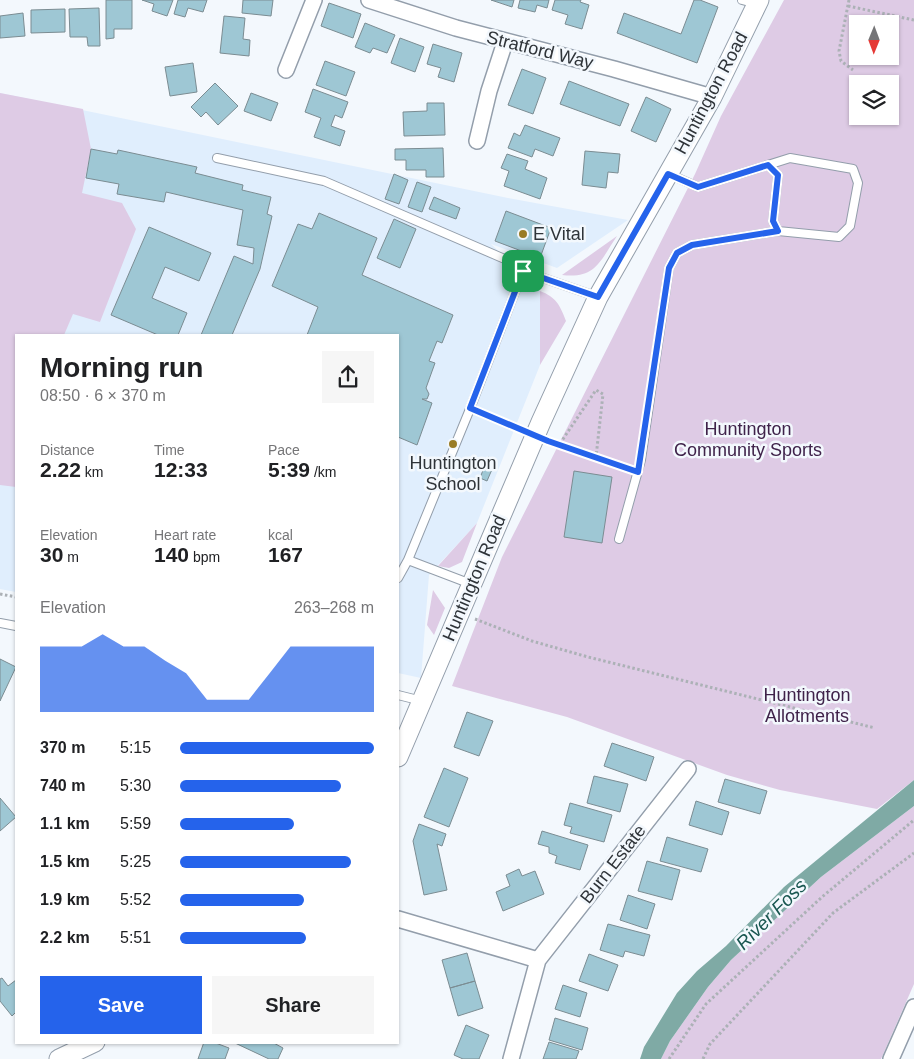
<!DOCTYPE html>
<html lang="en">
<head>
<meta charset="utf-8">
<style>
	:root { --surface:#fff; --page:#f6f6f6; --text:#202124; --muted:#757577; --accent:#2563eb }
	body { margin:0; font-family:Arial,sans-serif; background:var(--page); color:var(--text); height:100vh; display:flex; flex-direction:column; font-size:19px; white-space:nowrap }
	* { box-sizing:border-box; margin:0 }
	p { font-size:16px; color:var(--muted) }
	.icon { flex:none; width:28px; height:28px; fill:none; stroke:currentColor; stroke-width:2; stroke-linecap:round; stroke-linejoin:round }
	.map { position:relative; flex:1; overflow:hidden }
	.details { position:absolute; left:15px; top:334px; width:384px; height:710px; display:flex; flex-direction:column; background:var(--surface); border-radius:0px; box-shadow:0 1px 4px #0004 }
	.details>* { flex:none }
	.needle { width:32px; rotate:181deg }
	.controls { position:absolute; left:849px; top:15px; display:grid; gap:10px }
	.controls a { display:grid; place-items:center; width:50px; height:50px; border-radius:0px; background:var(--surface); box-shadow:0 1px 4px #0004; font-size:25px }
	.pin { position:absolute; display:grid; place-items:center; width:42px; height:42px; color:#fff; margin:-21px; border-radius:10px; box-shadow:0 2px 8px #0006 }
	.round { display:grid; place-items:center; flex:none; width:52px; height:52px; border-radius:0px; background:var(--page) }
	.overview { display:flex; align-items:center; justify-content:space-between; height:85px; padding:0 25px }
	h1 { font-size:28px; font-weight:700; line-height:38px }
	.stats { display:grid; grid-template-columns:repeat(3,1fr); gap:8px; height:85px; padding:5px 25px }
	.stats div { display:grid; align-content:center }
	.stats b { font-size:21px; font-weight:700 }
	.stats small { font-size:14px; font-weight:400 }
	.stats p { font-size:14px }
	.chart { height:140px; padding:10px 25px }
	.chart p { display:flex; justify-content:space-between }
	.chart svg { width:100%; height:90px; margin-top:5px; fill:var(--accent); opacity:.7 }
	.cta { display:flex; gap:10px; margin-top:auto; padding:10px 25px }
	.cta a { flex:1; height:58px; border-radius:0px; background:var(--accent); color:#fff; font-size:20px; font-weight:700; line-height:58px; text-align:center }
	.cta a+a { background:var(--page); color:var(--text) }
	ul { padding:0 25px; list-style:none; font-size:16px }
	li { display:grid; grid-template-columns:80px 60px 1fr; align-items:center; height:38px }
	li i { height:12px; border-radius:6px; background:var(--accent) }
	.map>svg:first-child { display:block }
	.built { fill:#e0eefd }
	.green { fill:#decbe5; fill-rule:evenodd }
	.water { fill:#7faaa5 }
	.building { fill:#9ec7d4; stroke:#7b8c92 }
	.lines { fill:none; stroke-linecap:round; stroke-linejoin:round }
	.service-casing { stroke:#939eab; stroke-width:10 }
	.minor-casing { stroke:#939eab; stroke-width:18 }
	.tertiary-casing { stroke:#939eab; stroke-width:21 }
	.path { stroke:#acb1b6; stroke-width:3; stroke-dasharray:2.5 2.5; stroke-linecap:butt }
	.service { stroke:#fff; stroke-width:8 }
	.minor { stroke:#fff; stroke-width:15 }
	.tertiary { stroke:#fff; stroke-width:19 }
	.route-casing { stroke:#fff; stroke-width:10 }
	.route { stroke:#2563eb; stroke-width:6 }
	.poi-dot { fill:#997c25; stroke:#f3f8fd; stroke-width:2 }
	.labels { text-anchor:middle; stroke-width:5; stroke-linejoin:round; paint-order:stroke }
	.street-label { font-size:18px; fill:#2f3439; stroke:#f3f8fd }
	.poi-label { font-size:18px; fill:#2f3439; stroke:#f3f8fd; text-anchor:start }
	.park-label { font-size:18px; fill:#3f224a; stroke:#f3f8fd }
	.water-label { font-size:19px; font-style:italic; fill:#195650; stroke:#f3f8fd }
</style>
</head>
<body>
<div class="map">
<svg width="914" height="1059" viewBox="0 0 914 1059">
	<rect width="100%" height="100%" fill="#f3f8fd"/>
	<path class="built" d="M 0,93 L 508,198 L 628,220 L 557,268 L 491,244 L 540,291 L 540,365 L 477,523 L 429,575 L 421,678 L 398,673 L 398,335 L 16,335 L 16,592 L 0,589 Z"/>
	<path class="green" d="M 784,0 L 914,0 L 914,780 L 877,809 L 780,790 L 727,775 L 567,717 L 452,686 L 502,557 L 695,174 L 721,116 ZM 858,24 L 890,24 L 890,56 L 858,56 ZM 858,84 L 890,84 L 890,116 L 858,116 Z
		M 0,93 L 83,109 L 91,149 L 82,193 L 122,203 L 136,229 L 100,322 L 73,314 L 64,335 L 16,335 L 16,487 L 0,485 Z
		M 617,236 C 600,261 596,279 562,275 Z
		M 540,291 C 556,297 560,305 566,321 L 540,365 Z
		M 477,523 L 462,562 L 449,568 L 438,566 Z
		M 433,590 L 445,608 L 434,635 L 427,625 Z
		M 914,806 L 914,984 L 881,1059 L 661,1059 L 670,1041 L 708,987 L 731,960 L 821,877 Z"/>
	<path class="water" d="M 914,780 L 914,806 L 821,877 L 731,960 L 708,987 L 670,1041 L 661,1059 L 640,1059 L 644,1047 L 677,993 L 697,971 L 726,946 L 784,887 Z"/>
	<path class="building" d="M 106,0 L 132,0 L 132,29 L 114,29 L 114,38 L 106,39 Z
		M 142,0 L 173,0 L 167,16 L 152,11 L 154,4 Z
		M 178,0 L 207,0 L 203,12 L 188,8 L 185,17 L 174,14 Z
		M 243,0 L 273,0 L 271,16 L 242,13 Z
		M 491,0 L 514,0 L 512,7 Z
		M 520,0 L 549,0 L 547,8 L 537,5 L 535,12 L 518,8 Z
		M 555,0 L 581,0 L 580,2 L 589,5 L 582,29 L 565,24 L 568,15 L 552,10 Z
		M 694,0 L 700,0 L 718,7 L 697,63 L 617,33 L 624,13 L 681,34 Z
		M 329,3 L 361,14 L 353,38 L 321,26 Z
		M 99,8 L 100,46 L 88,46 L 87,37 L 70,37 L 69,9 Z
		M 65,9 L 65,32 L 31,33 L 31,10 Z
		M 23,13 L 25,36 L 0,38 L 0,16 Z
		M 224,16 L 245,18 L 243,39 L 250,40 L 249,56 L 220,53 Z
		M 365,23 L 395,35 L 387,53 L 373,48 L 370,53 L 355,47 Z
		M 400,38 L 424,47 L 415,72 L 391,63 Z
		M 433,44 L 462,53 L 454,82 L 438,77 L 441,68 L 427,64 Z
		M 325,61 L 355,72 L 346,96 L 316,85 Z
		M 193,63 L 197,92 L 170,96 L 165,67 Z
		M 522,69 L 546,78 L 533,114 L 508,105 Z
		M 569,81 L 629,104 L 620,126 L 560,104 Z
		M 215,83 L 238,106 L 218,125 L 206,112 L 201,117 L 191,107 Z
		M 313,89 L 348,102 L 342,118 L 335,115 L 331,126 L 345,131 L 340,146 L 314,137 L 321,118 L 305,112 Z
		M 251,93 L 278,103 L 271,121 L 244,111 Z
		M 646,97 L 671,109 L 656,142 L 631,131 Z
		M 427,103 L 444,103 L 445,135 L 404,136 L 403,112 L 427,111 Z
		M 525,125 L 560,138 L 553,156 L 535,149 L 532,157 L 508,148 L 514,133 L 520,136 Z
		M 443,148 L 444,177 L 426,177 L 426,170 L 406,170 L 406,160 L 395,160 L 395,149 Z
		M 91,149 L 117,154 L 118,150 L 197,167 L 195,173 L 243,185 L 242,190 L 271,197 L 267,214 L 272,216 L 260,269 L 232,335 L 201,335 L 234,256 L 253,264 L 254,248 L 237,245 L 243,210 L 166,192 L 164,202 L 117,194 L 119,184 L 86,178 Z
		M 585,151 L 620,154 L 618,173 L 608,172 L 606,188 L 582,185 Z
		M 507,154 L 528,161 L 525,169 L 547,178 L 540,199 L 504,186 L 509,171 L 501,168 Z
		M 394,174 L 408,180 L 399,204 L 385,199 Z
		M 417,182 L 431,187 L 422,212 L 408,207 Z
		M 434,197 L 460,208 L 456,219 L 429,209 Z
		M 506,211 L 551,228 L 540,258 L 495,241 Z
		M 319,213 L 377,238 L 362,275 L 453,315 L 442,343 L 437,341 L 429,361 L 435,363 L 426,388 L 429,394 L 427,399 L 422,399 L 432,403 L 417,445 L 398,437 L 398,335 L 307,335 L 318,307 L 272,286 L 298,224 L 312,229 Z
		M 394,219 L 416,229 L 400,268 L 377,258 Z
		M 149,227 L 211,253 L 199,281 L 165,267 L 152,298 L 187,313 L 178,335 L 158,335 L 111,315 Z
		M 488,457 L 496,460 L 487,481 L 480,478 Z
		M 574,471 L 612,477 L 602,543 L 564,537 Z
		M 0,659 L 16,667 L 0,701 Z
		M 467,712 L 493,721 L 479,756 L 454,747 Z
		M 612,743 L 654,757 L 646,781 L 604,766 Z
		M 444,768 L 468,778 L 449,827 L 424,817 Z
		M 594,776 L 628,784 L 620,812 L 587,803 Z
		M 725,779 L 767,791 L 760,814 L 718,802 Z
		M 0,798 L 16,817 L 0,831 Z
		M 696,801 L 729,812 L 722,835 L 689,825 Z
		M 570,803 L 612,815 L 604,842 L 570,833 L 572,827 L 564,825 Z
		M 419,824 L 446,834 L 442,846 L 437,844 L 447,890 L 424,895 L 413,841 Z
		M 542,831 L 588,845 L 580,870 L 555,863 L 557,856 L 549,853 L 549,847 L 538,844 Z
		M 667,837 L 708,849 L 701,872 L 660,861 Z
		M 647,861 L 680,870 L 672,900 L 638,891 Z
		M 519,869 L 522,876 L 535,871 L 544,894 L 503,911 L 496,892 L 510,886 L 506,875 Z
		M 628,895 L 655,904 L 647,929 L 620,920 Z
		M 608,924 L 650,935 L 644,956 L 625,951 L 623,957 L 600,950 Z
		M 467,953 L 475,981 L 450,988 L 442,960 Z
		M 589,954 L 618,965 L 608,991 L 579,981 Z
		M 2,978 L 8,986 L 16,980 L 16,1012 L 12,1016 L 0,1001 L 0,979 Z
		M 475,981 L 483,1008 L 458,1016 L 450,988 Z
		M 563,985 L 587,993 L 580,1017 L 555,1009 Z
		M 555,1018 L 588,1028 L 582,1050 L 549,1040 Z
		M 466,1025 L 489,1035 L 479,1059 L 463,1059 L 454,1055 Z
		M 204,1042 L 213,1042 L 229,1048 L 225,1059 L 198,1059 Z
		M 272,1042 L 283,1048 L 278,1059 L 269,1059 L 235,1043 Z
		M 549,1042 L 579,1051 L 576,1059 L 543,1059 Z"/>
	<g class="lines">
		<g class="service-casing">
			<path id="service" d="M 742,0 L 757,4
				M 217,158 L 324,181 L 507,260 L 523,271
				M 669,174 L 698,187 L 790,158 L 853,169 L 858,183 L 850,226 L 839,237 L 778,231 L 773,221 L 778,175 L 768,165
				M 619,539 L 641,460 L 669,268 L 677,253 L 692,245 L 778,231
				M 398,578 L 408,560
				M 471,584 L 408,560 L 470,409 L 523,271 L 598,297
				M 0,623 L 16,626
				M 398,695 L 422,701"/>
		</g>
		<g class="minor-casing">
			<path id="minor" d="M 369,0 L 456,28 L 614,69 L 712,97
				M 286,70 L 314,0
				M 477,141 L 489,91 L 505,42
				M 398,919 L 538,960
				M 511,1059 L 538,960 L 688,769
				M 891,1059 L 914,1007"/>
		</g>
		<g class="tertiary-casing">
			<path id="tertiary" d="M 398,757 L 541,422 L 598,297 L 712,97 L 759,0
				M 59,1059 L 95,1042"/>
		</g>
		<path class="path" d="M 849,0 L 839,51 L 841,61 L 853,70
			M 848,6 L 914,20
			M 482,414 L 518,429
			M 551,443 L 559,445 L 596,390 L 603,394 L 596,457
			M 559,445 L 627,468
			M 0,594 L 16,597
			M 475,619 L 532,641 L 588,657 L 875,728
			M 669,1059 L 706,1004 L 822,897 L 914,820
			M 703,1059 L 710,1044 L 833,913 L 914,853"/>
		<use href="#service" class="service"/>
		<use href="#minor" class="minor"/>
		<use href="#tertiary" class="tertiary"/>
	</g>
	<g class="lines">
		<g class="route-casing">
			<path id="route" d="M 768,165 L 778,175 L 773,221 L 778,231 L 692,245 L 677,253 L 669,268 L 638,472 L 548,441 L 470,408 L 523,271 L 598,297 L 668,174 L 698,187 Z"/>
		</g>
		<use href="#route" class="route"/>
	</g>
	<g class="poi-dot">
		<circle cx="523" cy="234" r="5"/>
		<circle cx="453" cy="444" r="5"/>
	</g>
	<g class="labels">
		<g class="street-label">
			<text transform="translate(540 50) rotate(14)" y="6">Stratford Way</text>
			<text transform="translate(711 93) rotate(-62)" y="6">Huntington Road</text>
			<text transform="translate(474 578) rotate(-67)" y="6">Huntington Road</text>
			<text transform="translate(613 864) rotate(-52)" y="6">Burn Estate</text>
		</g>
		<g class="poi-label">
			<text x="533" y="240">E Vital</text>
			<text x="453" y="469" text-anchor="middle">Huntington<tspan x="453" dy="21">School</tspan></text>
		</g>
		<g class="park-label">
			<text x="748" y="435">Huntington<tspan x="748" dy="21">Community Sports</tspan></text>
			<text x="807" y="701">Huntington<tspan x="807" dy="21">Allotments</tspan></text>
		</g>
		<g class="water-label">
			<text transform="translate(771 914) rotate(-45)" y="7">River Foss</text>
		</g>
	</g>
</svg>
<div class="controls">
<a><svg class="needle" viewBox="-14 -14 28 28"><path d="M0-13l5 13h-10z" fill="#e53935"/><path d="M0 13l5-13h-10z" fill="#757577"/></svg></a>
<a><svg class="icon" aria-label="layers" viewBox="0 0 24 24"><path d="M12 4l9 5-9 5-9-5zM3 14l9 5 9-5"/></svg></a>
</div>
<div class="pin" style="left:523px;top:271px;background:#1e9e55"><svg class="icon" aria-label="arrive" viewBox="0 0 24 24"><path d="M6 21V4h12l-3 4 3 4H6"/></svg></div>
<section class="details">
<div class="overview"><div><h1>Morning run</h1><p>08:50 · 6 × 370 m</p></div><a class="round"><svg class="icon" aria-label="share" viewBox="0 0 24 24"><path d="M12 15V3M7 8l5-5 5 5M5 13v7h14v-7"/></svg></a></div>
<div class="stats">
<div><p>Distance</p><b>2.22<small> km</small></b></div>
<div><p>Time</p><b>12:33</b></div>
<div><p>Pace</p><b>5:39<small> /km</small></b></div>
</div>
<div class="stats">
<div><p>Elevation</p><b>30<small> m</small></b></div>
<div><p>Heart rate</p><b>140<small> bpm</small></b></div>
<div><p>kcal</p><b>167</b></div>
</div>
<div class="chart"><p><span>Elevation</span>263–268 m</p>
<svg viewBox="0 0 160 44" preserveAspectRatio="none"><path d="M0 44V12L10 12L20 12L30 6L40 12L50 12L60 19L70 25L80 38L90 38L100 38L110 25L120 12L130 12L140 12L150 12L160 12V44z"/></svg>
</div>
<ul>
<li><b>370 m</b>5:15<i style="width:100%"></i></li>
<li><b>740 m</b>5:30<i style="width:83%"></i></li>
<li><b>1.1 km</b>5:59<i style="width:59%"></i></li>
<li><b>1.5 km</b>5:25<i style="width:88%"></i></li>
<li><b>1.9 km</b>5:52<i style="width:64%"></i></li>
<li><b>2.2 km</b>5:51<i style="width:65%"></i></li>
</ul>
<div class="cta"><a>Save</a><a>Share</a></div>
</section>
</div>
</body>
</html>
